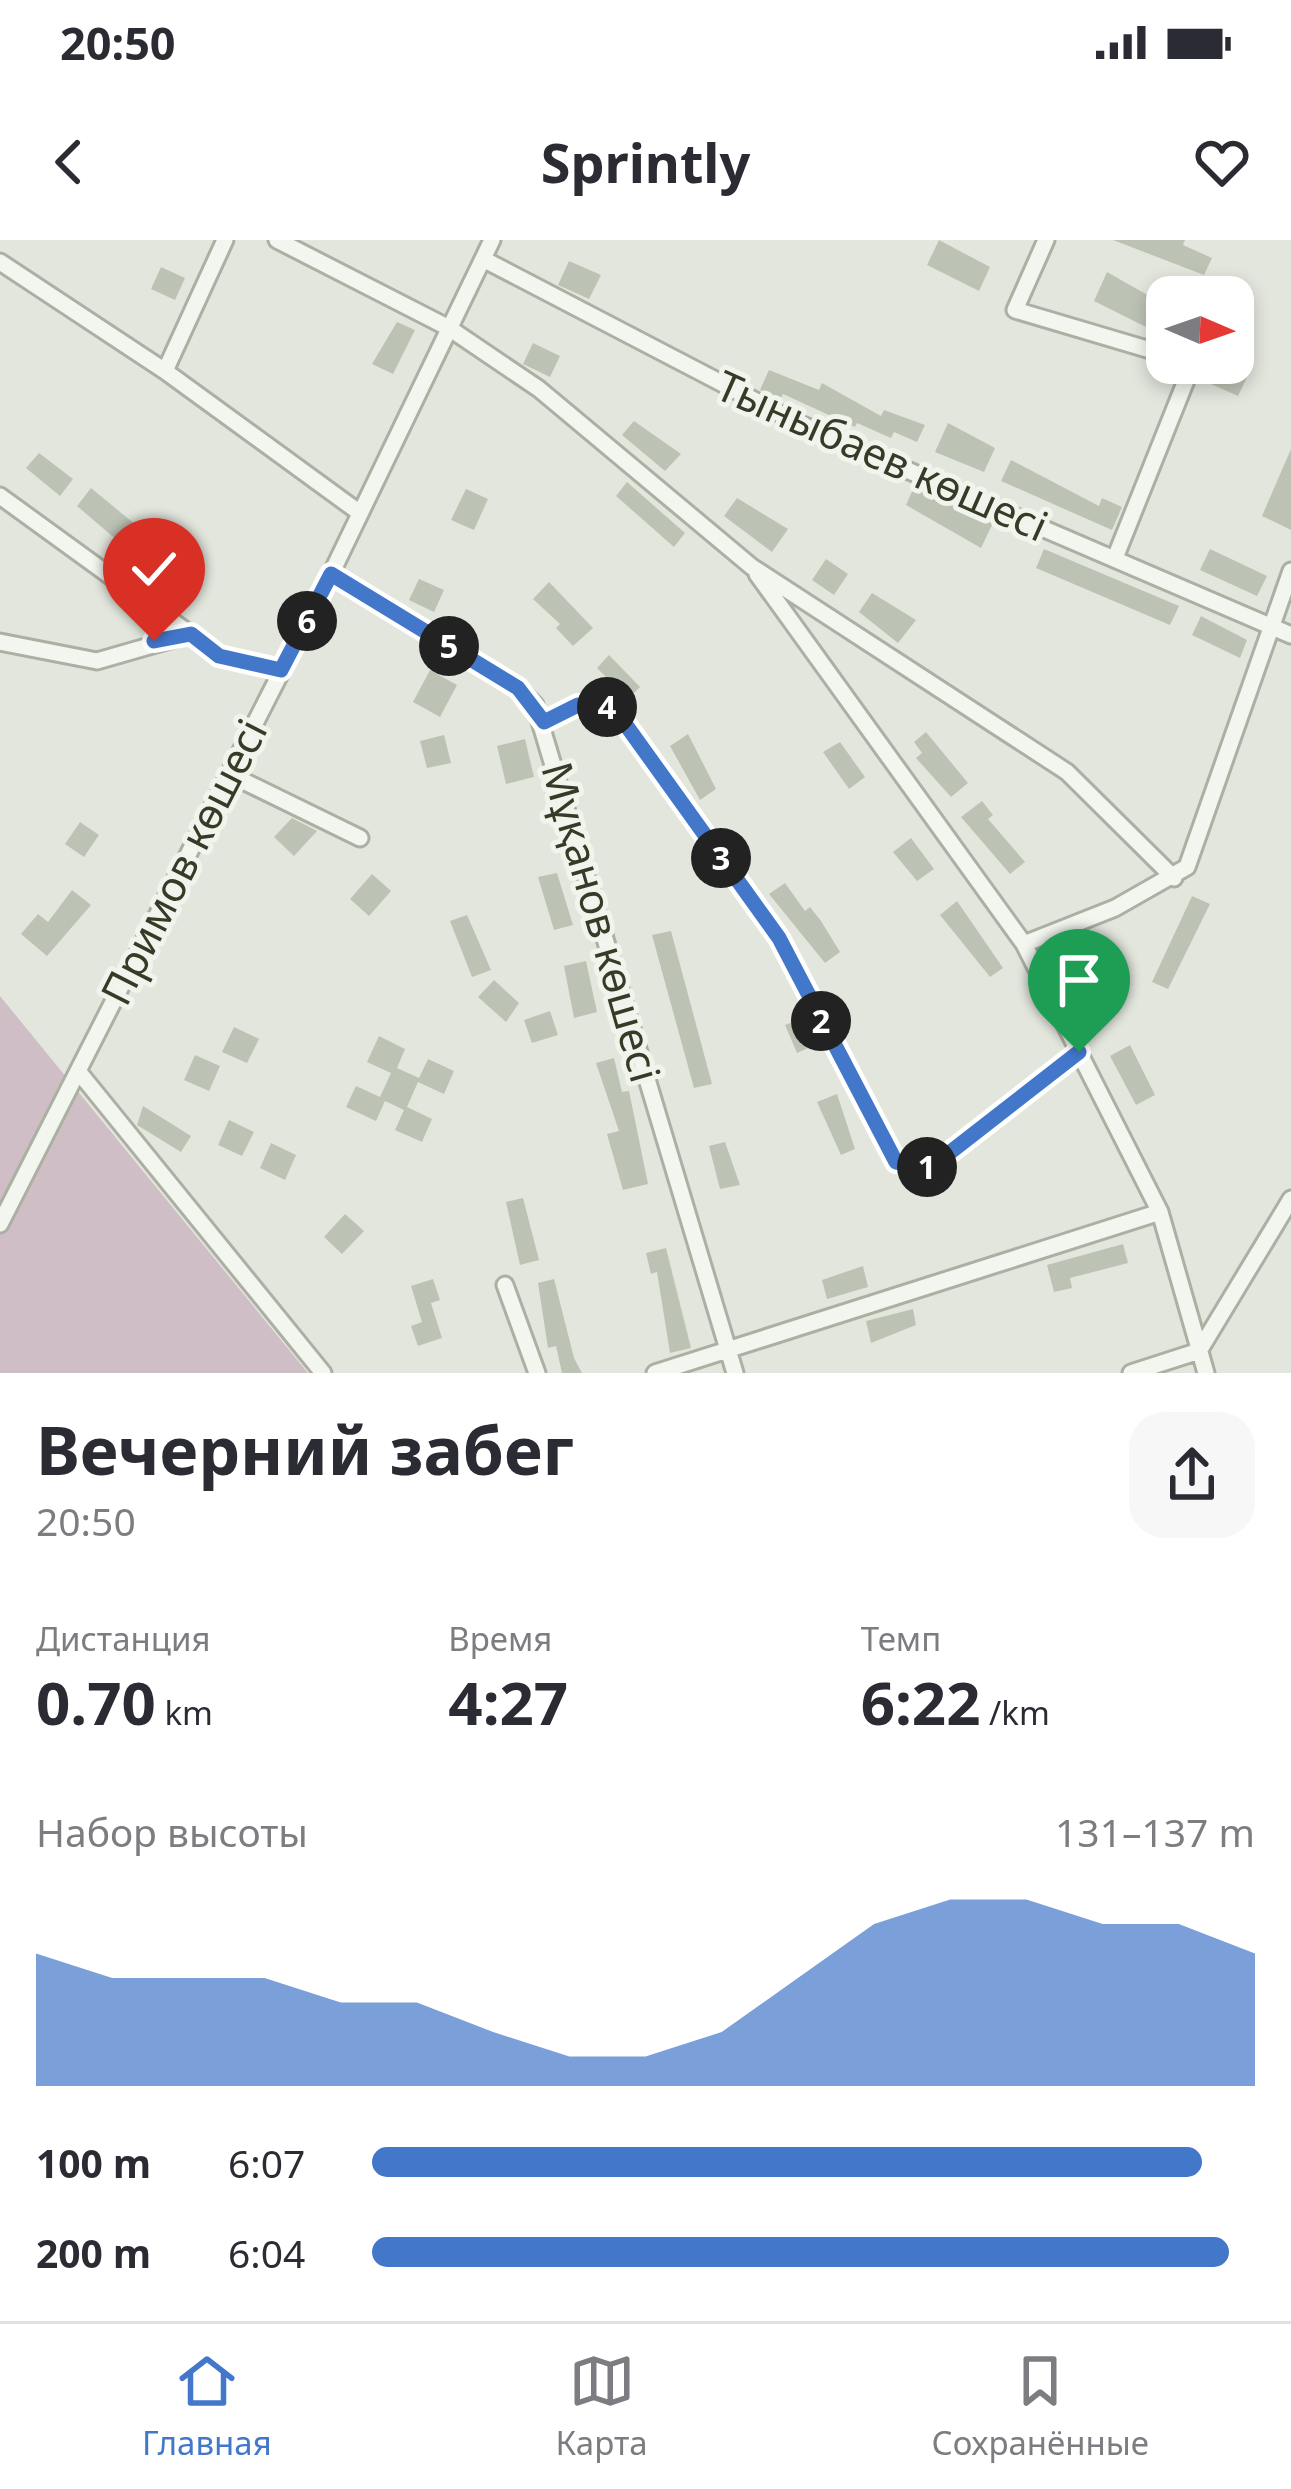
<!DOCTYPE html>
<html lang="ru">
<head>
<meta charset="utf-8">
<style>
	:root { --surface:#fff; --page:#f7f7f7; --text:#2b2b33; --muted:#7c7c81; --line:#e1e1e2; --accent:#4377ca }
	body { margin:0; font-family:"Noto Sans",sans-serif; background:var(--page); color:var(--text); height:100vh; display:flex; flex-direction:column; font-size:45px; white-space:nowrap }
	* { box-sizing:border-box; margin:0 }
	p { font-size:39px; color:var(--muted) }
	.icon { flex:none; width:66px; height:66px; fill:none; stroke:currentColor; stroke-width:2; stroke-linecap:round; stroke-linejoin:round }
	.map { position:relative; height:1133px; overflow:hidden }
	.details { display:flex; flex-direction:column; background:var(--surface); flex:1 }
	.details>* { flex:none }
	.needle { width:78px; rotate:92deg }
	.tools { position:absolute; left:1146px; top:36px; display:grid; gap:24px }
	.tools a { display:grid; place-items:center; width:108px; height:108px; border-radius:24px; background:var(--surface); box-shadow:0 6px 18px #0003; font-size:60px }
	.pin { position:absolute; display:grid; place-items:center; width:102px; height:102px; color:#fff; margin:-123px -51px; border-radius:50% 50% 50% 0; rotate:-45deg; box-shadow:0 0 12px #0007 }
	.pin .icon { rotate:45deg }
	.km { position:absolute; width:60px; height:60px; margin:-30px; border-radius:50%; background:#222; color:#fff; font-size:33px; line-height:60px; text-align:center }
	.round { display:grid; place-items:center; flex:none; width:126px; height:126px; border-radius:36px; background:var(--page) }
	.headline { display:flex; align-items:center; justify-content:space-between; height:204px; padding:0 36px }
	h1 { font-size:66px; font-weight:700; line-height:90px }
	.figures { display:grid; grid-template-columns:repeat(3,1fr); gap:18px; height:204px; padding:12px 36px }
	.figures div { display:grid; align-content:center }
	.figures b { font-size:60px; font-weight:700 }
	.figures small { font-size:33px; font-weight:400 }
	.figures p { font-size:33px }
	.chart { height:336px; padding:24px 36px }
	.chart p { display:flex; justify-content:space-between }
	.chart svg { width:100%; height:216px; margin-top:12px; fill:var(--accent); opacity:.7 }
	ul { padding:0 36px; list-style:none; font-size:39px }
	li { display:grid; grid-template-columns:192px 144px 1fr; align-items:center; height:90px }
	li i { height:30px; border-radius:15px; background:var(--accent) }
	.status { display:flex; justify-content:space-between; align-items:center; height:84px; padding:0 60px; background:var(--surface); direction:ltr }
	.status svg { height:33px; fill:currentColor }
	header { display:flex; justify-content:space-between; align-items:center; height:156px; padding:0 36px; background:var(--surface); font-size:54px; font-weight:700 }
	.dock { display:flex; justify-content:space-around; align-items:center; height:168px; border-top:3px solid var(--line); background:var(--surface); font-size:33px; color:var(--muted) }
	.dock a { display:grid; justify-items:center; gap:6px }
	.dock .active { color:var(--accent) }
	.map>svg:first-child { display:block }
	.green { fill:#d0bec7 }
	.building { fill:#bdc3b4 }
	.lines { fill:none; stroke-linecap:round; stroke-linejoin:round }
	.minor-casing { stroke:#abb0a3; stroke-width:21 }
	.minor { stroke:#f3f5ef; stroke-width:15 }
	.route-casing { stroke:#fff; stroke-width:24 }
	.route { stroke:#4377ca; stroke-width:15 }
	.labels { text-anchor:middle; stroke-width:10; stroke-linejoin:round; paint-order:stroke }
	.street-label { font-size:42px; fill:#343c27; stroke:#f1f4ec }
</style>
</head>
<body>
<div class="status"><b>20:50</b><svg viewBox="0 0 49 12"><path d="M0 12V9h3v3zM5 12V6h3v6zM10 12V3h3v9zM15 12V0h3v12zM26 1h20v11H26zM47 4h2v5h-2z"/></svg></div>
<header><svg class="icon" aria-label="back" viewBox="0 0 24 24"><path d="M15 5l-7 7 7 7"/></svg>Sprintly<svg class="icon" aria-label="heart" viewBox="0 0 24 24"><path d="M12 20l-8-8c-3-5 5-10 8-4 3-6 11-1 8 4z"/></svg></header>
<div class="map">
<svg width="1291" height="1133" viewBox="0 0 1291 1133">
	<rect width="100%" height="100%" fill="#e3e6dd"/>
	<path class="green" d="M 0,756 L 308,1133 L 0,1133 Z"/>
	<path class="building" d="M 939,0 L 990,27 L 979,51 L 927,25 Z
		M 1113,0 L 1185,0 L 1183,5 L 1212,18 L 1204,35 Z
		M 569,21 L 601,35 L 589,59 L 558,45 Z
		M 161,27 L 185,38 L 175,60 L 151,49 Z
		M 1107,32 L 1167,66 L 1158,93 L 1094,61 Z
		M 397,82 L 415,90 L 393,134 L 372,124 Z
		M 533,103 L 560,116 L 550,137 L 523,124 Z
		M 1221,123 L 1249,133 L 1238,156 L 1211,144 Z
		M 769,130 L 819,150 L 822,143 L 881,176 L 884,170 L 925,185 L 917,202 L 894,192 L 891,198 L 857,183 L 855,187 L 783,154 L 781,159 L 760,150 Z
		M 634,181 L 681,214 L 665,231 L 622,195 Z
		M 948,183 L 995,208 L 984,232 L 935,212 Z
		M 1291,209 L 1291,290 L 1262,276 Z
		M 39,213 L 73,239 L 60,256 L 26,228 Z
		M 1011,220 L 1099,266 L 1102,258 L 1122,267 L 1112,290 L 1001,241 Z
		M 627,242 L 685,293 L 674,307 L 616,256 Z
		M 914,247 L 993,283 L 981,308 L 906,265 Z
		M 91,248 L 182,323 L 166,342 L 77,266 Z
		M 466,249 L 488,259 L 474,290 L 451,280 Z
		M 737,258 L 788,289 L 772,312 L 724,276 Z
		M 1044,309 L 1179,366 L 1170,385 L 1036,328 Z
		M 1210,309 L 1267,336 L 1257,356 L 1200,330 Z
		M 826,319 L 848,334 L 834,355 L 812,340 Z
		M 419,339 L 444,350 L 434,372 L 409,360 Z
		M 549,342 L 593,388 L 573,406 L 556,388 L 560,384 L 533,359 Z
		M 872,353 L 916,380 L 898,403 L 859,372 Z
		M 1201,376 L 1247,400 L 1240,418 L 1192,395 Z
		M 609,415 L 640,447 L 628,459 L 597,428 Z
		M 430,430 L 457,445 L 440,477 L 413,462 Z
		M 926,492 L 968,543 L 951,557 L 916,518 L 922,513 L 914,502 Z
		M 688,494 L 716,549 L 700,560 L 670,506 Z
		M 444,495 L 451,523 L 427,528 L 420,501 Z
		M 525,499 L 534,537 L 506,544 L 497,506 Z
		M 840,502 L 865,537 L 849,549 L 823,512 Z
		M 982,561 L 993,575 L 988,579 L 1025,622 L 1010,634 L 961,577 Z
		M 292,578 L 317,591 L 294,616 L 274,597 Z
		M 80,582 L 99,595 L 84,617 L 65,604 Z
		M 911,598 L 934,629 L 917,641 L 893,612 Z
		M 557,633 L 573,685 L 554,690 L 538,637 Z
		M 372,634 L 391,651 L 369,676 L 350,659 Z
		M 785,643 L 805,671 L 810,667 L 821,681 L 840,712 L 825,723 L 769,654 Z
		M 72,650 L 91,665 L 47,716 L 21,694 L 38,674 L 48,682 Z
		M 1192,656 L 1210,664 L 1168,749 L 1152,742 Z
		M 957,661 L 1003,728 L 990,737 L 940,675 Z
		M 467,675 L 491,730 L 472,737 L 450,681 Z
		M 671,691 L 712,844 L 694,848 L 652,695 Z
		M 586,721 L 597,772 L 574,778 L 564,726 Z
		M 494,740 L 519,763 L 506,782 L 478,757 Z
		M 550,771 L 558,795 L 532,803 L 524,780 Z
		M 806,777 L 817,804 L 797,813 L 785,785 Z
		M 234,787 L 259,799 L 247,823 L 222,812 Z
		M 379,796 L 405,809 L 397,828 L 419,838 L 428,819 L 454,831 L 444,854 L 418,842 L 407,867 L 432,879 L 422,902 L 395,890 L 404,870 L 385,861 L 376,881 L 346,867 L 356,846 L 380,857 L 391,833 L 367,822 Z
		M 1130,805 L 1155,855 L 1136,865 L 1110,816 Z
		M 195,815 L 220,826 L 209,851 L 184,840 Z
		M 614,818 L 622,852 L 629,851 L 648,944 L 623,950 L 607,894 L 619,891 L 596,823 Z
		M 837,854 L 855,909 L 841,915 L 817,862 Z
		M 143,866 L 191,896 L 181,912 L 137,885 Z
		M 229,880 L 254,892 L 242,916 L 218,905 Z
		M 725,902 L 740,945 L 720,949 L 709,906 Z
		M 271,903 L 296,915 L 285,940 L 260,928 Z
		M 523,958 L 539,1020 L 520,1025 L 506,962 Z
		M 345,974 L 364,991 L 342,1014 L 324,997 Z
		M 1123,1004 L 1128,1023 L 1070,1038 L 1072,1048 L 1054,1052 L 1047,1025 Z
		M 666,1008 L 691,1108 L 670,1113 L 657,1032 L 651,1034 L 646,1013 Z
		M 863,1026 L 868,1047 L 827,1059 L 822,1040 Z
		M 433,1039 L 440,1060 L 431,1063 L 442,1098 L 418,1106 L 411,1086 L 422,1082 L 411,1046 Z
		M 554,1039 L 574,1118 L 582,1133 L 562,1133 L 556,1106 L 548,1108 L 538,1043 Z
		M 913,1069 L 916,1085 L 871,1103 L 866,1081 Z"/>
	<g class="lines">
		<g class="minor-casing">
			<path id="minor" d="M 277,0 L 449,88 L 539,149 L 752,327 L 1067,532 L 1174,638
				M 1046,0 L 1015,70 L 1167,115
				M 483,19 L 800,184 L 1291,395
				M 0,22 L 165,131 L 360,273
				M 165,131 L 225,0
				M 0,256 L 219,415 L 282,431
				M 1115,318 L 1193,123
				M 331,334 L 518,448 L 535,465 L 735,1133
				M 757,334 L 1024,704 L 1160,972 L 1206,1133
				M 0,402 L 97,421 L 191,394
				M 544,482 L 577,465 L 613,467 L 779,698 L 896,922 L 930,928 L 1079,812
				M 229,534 L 360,598
				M 1024,704 L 1115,668 L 1187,627 L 1291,331
				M 78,831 L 323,1133
				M 0,984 L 331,334 L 492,0
				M 505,1045 L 537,1133
				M 655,1133 L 1160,972
				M 1131,1133 L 1199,1111 L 1291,959"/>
		</g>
		<use href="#minor" class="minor"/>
	</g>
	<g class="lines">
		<g class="route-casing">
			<path id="route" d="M 154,401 L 191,394 L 219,416 L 281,430 L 331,334 L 518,448 L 544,482 L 578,465 L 613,467 L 779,698 L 896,922 L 930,928 L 1079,812"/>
		</g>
		<use href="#route" class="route"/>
	</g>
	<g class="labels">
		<g class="street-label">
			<text transform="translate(882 216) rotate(24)" y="15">Тыныбаев көшесі</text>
			<text transform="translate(184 622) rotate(-63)" y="15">Примов көшесі</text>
			<text transform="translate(601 682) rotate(74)" y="15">Мұқанов көшесі</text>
		</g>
	</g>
</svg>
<div class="tools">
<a><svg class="needle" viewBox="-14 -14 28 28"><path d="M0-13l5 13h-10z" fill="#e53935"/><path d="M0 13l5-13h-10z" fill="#7c7c81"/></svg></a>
</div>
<div class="pin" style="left:1079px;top:812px;background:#1e9e55"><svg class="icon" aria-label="arrive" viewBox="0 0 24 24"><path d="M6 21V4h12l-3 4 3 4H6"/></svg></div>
<div class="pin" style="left:154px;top:401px;background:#d93025"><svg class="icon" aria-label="check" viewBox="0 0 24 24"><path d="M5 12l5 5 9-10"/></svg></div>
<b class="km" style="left:927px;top:927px">1</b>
<b class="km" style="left:821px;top:781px">2</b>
<b class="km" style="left:721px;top:618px">3</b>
<b class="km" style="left:607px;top:467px">4</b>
<b class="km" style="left:449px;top:406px">5</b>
<b class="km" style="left:307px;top:381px">6</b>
</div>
<section class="details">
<div class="headline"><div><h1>Вечерний забег</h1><p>20:50</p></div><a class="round"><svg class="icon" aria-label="share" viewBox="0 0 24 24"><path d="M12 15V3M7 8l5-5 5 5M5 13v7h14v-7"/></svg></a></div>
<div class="figures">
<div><p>Дистанция</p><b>0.70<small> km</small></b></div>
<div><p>Время</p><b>4:27</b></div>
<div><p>Темп</p><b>6:22<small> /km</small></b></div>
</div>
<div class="chart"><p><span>Набор высоты</span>131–137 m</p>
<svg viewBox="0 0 160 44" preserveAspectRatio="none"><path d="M0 44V17L10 22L20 22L30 22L40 27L50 27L60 33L70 38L80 38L90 33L100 22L110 11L120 6L130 6L140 11L150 11L160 17V44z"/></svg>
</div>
<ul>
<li><b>100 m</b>6:07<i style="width:94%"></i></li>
<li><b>200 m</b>6:04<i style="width:97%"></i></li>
</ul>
</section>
<nav class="dock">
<a class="active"><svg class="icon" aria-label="home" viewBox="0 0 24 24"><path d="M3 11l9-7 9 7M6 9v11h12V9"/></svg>Главная</a>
<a><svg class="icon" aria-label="map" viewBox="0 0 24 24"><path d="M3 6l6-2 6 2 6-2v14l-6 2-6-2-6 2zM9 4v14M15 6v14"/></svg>Карта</a>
<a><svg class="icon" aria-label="saved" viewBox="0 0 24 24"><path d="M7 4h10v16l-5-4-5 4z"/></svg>Сохранённые</a>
</nav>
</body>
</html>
